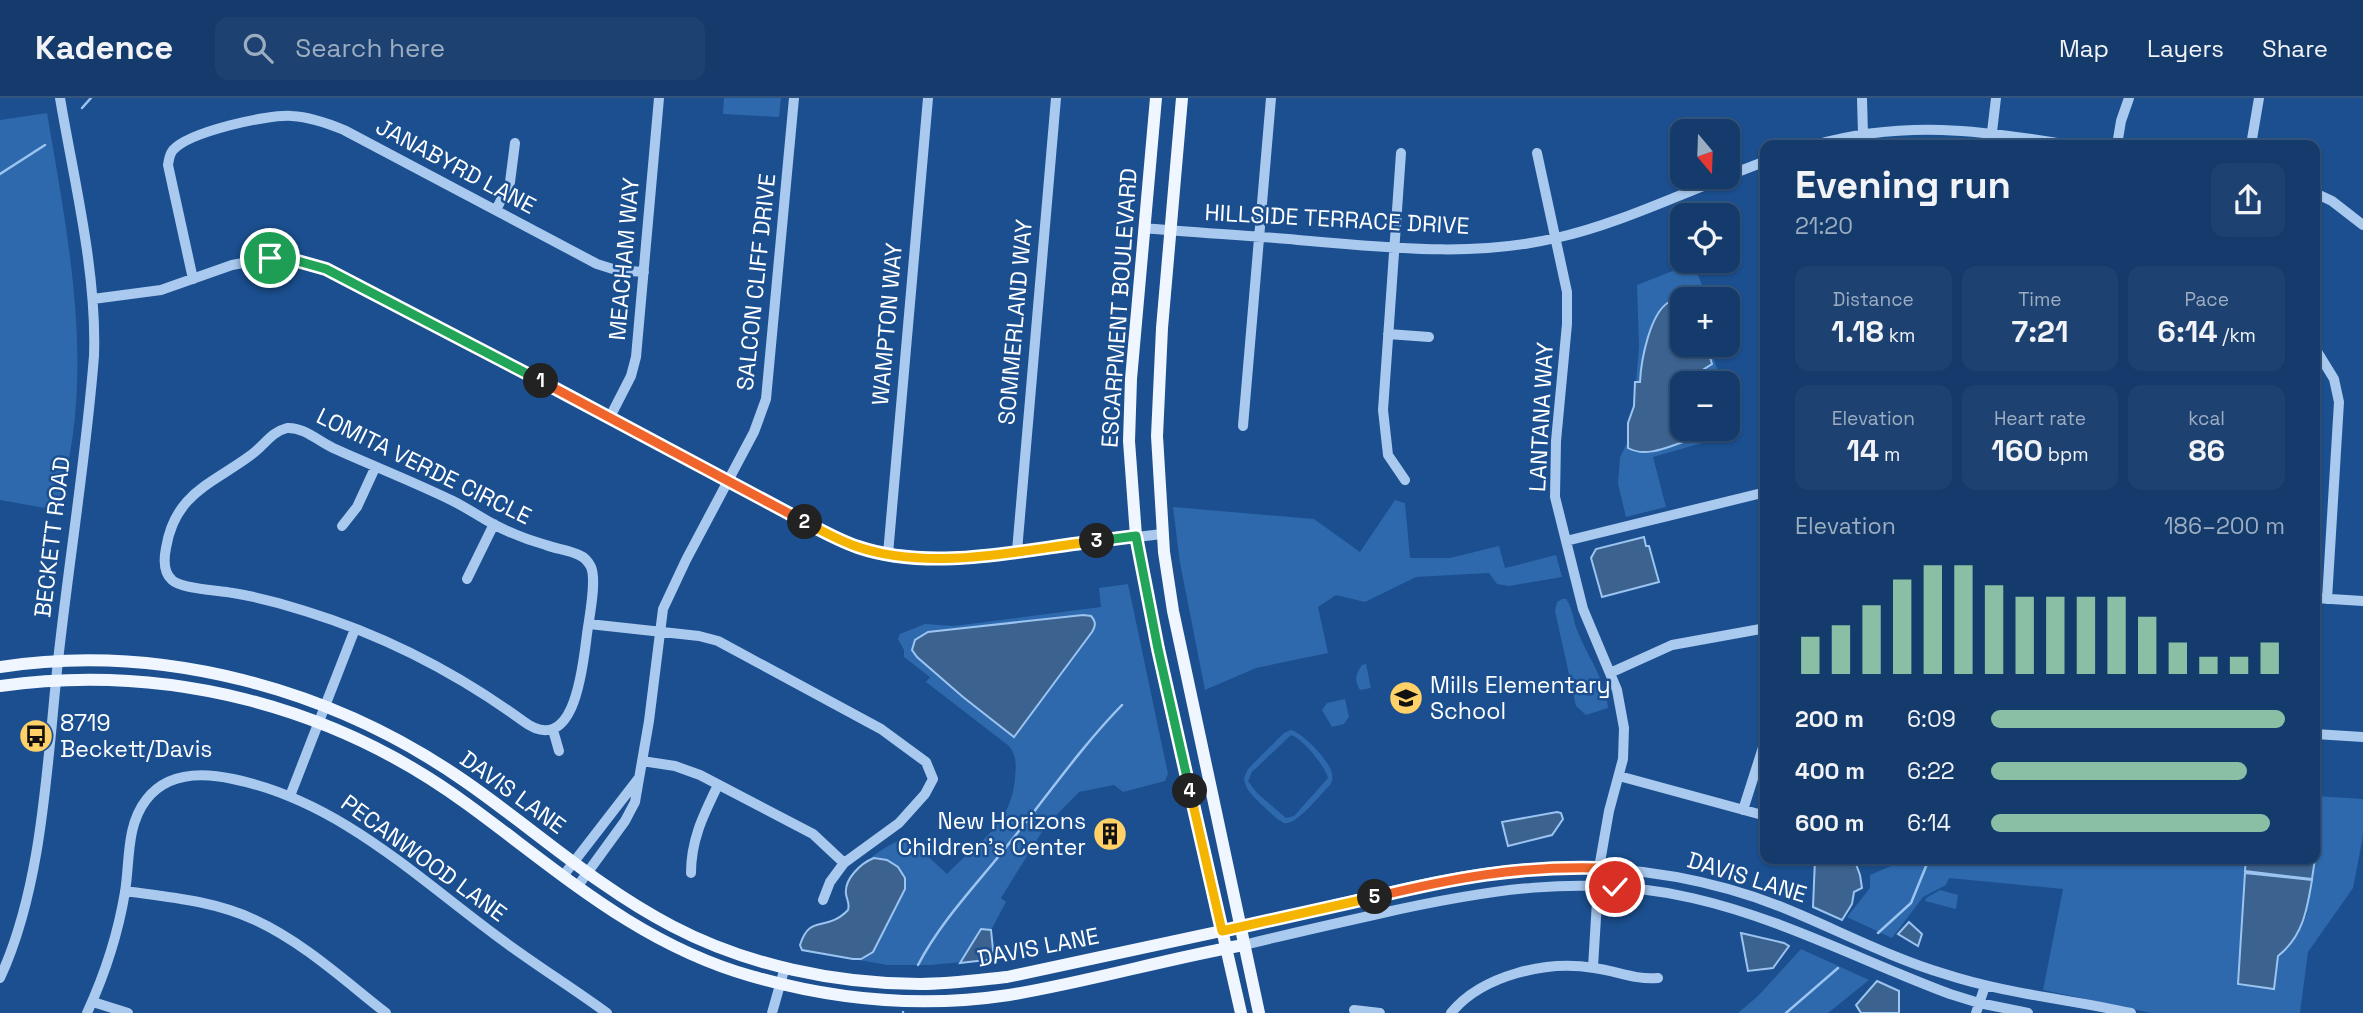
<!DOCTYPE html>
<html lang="en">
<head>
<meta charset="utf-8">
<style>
	:root { --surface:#143b6b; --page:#1d4271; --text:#f1f3f6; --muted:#9dadc1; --line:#33557e; --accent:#8abfa5 }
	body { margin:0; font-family:"Space Grotesk",sans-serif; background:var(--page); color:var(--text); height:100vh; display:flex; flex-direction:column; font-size:26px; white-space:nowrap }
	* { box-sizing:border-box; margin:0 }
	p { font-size:23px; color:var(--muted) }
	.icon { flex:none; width:38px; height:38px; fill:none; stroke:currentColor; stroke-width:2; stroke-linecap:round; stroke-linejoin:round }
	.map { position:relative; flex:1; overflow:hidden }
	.side { position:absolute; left:1760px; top:42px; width:560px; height:724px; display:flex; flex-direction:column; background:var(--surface); border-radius:14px; box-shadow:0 2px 5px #0004,0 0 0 2px var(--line) }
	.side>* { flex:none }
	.needle { width:46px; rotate:161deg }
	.controls { position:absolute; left:1670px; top:21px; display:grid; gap:14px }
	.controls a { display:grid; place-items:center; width:70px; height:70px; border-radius:14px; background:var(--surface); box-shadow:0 2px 5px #0004,0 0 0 2px var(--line); font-size:35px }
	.pin { position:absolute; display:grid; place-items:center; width:60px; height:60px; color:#fff; margin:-30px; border:4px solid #fff; border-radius:50%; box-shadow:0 2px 7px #0007 }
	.km { position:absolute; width:35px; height:35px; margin:-18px; border-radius:50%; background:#222; color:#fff; font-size:19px; line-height:35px; text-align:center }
	.round { display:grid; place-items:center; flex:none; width:74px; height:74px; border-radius:14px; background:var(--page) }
	.overview { display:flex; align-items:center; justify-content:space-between; height:119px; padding:0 35px }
	h1 { font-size:38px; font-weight:700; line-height:52px }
	.figures { display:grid; grid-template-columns:repeat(3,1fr); gap:10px; height:119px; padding:7px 35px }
	.figures div { display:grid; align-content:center; border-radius:14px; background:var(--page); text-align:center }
	.figures b { font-size:30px; font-weight:700 }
	.figures small { font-size:19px; font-weight:400 }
	.figures p { font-size:19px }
	.chart { height:196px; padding:14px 35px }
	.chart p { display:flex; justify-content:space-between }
	.chart svg { width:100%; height:126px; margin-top:7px; stroke:var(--accent); stroke-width:6 }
	ul { padding:0 35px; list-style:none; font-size:23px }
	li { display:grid; grid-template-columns:112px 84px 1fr; align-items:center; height:52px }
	li i { height:18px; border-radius:9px; background:var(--accent) }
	header { display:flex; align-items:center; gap:42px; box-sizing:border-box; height:98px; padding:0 35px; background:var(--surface); border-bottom:2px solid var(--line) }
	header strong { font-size:33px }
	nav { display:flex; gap:38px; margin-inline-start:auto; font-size:24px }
	.search { width:490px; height:63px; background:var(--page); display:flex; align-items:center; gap:18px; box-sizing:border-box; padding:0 24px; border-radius:14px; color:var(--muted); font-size:26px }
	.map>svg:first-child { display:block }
	.green { fill:#2e69ad; fill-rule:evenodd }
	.water { fill:#3c6290; stroke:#9cc4f0; stroke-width:2 }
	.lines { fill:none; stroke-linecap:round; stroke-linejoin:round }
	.stream { stroke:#9cc4f0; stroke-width:2.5 }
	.minor { stroke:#a9c9ee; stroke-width:10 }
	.major { stroke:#f0f6ff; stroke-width:12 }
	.split-1-casing { stroke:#fff; stroke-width:14 }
	.split-2-casing { stroke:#fff; stroke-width:14 }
	.split-3-casing { stroke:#fff; stroke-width:14 }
	.split-4-casing { stroke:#fff; stroke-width:14 }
	.split-5-casing { stroke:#fff; stroke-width:14 }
	.split-6-casing { stroke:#fff; stroke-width:14 }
	.split-1 { stroke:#22a559; stroke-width:9 }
	.split-2 { stroke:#f0652b; stroke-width:9 }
	.split-3 { stroke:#f5b400; stroke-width:9 }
	.split-4 { stroke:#22a559; stroke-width:9 }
	.split-5 { stroke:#f5b400; stroke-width:9 }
	.split-6 { stroke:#f0652b; stroke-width:9 }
	.labels { text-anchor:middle; stroke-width:5; stroke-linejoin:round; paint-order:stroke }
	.street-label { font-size:23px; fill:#fff; stroke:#1b4f8f }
	.poi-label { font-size:23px; fill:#fff; stroke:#1b4f8f; text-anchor:start }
</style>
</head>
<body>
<header>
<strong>Kadence</strong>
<div class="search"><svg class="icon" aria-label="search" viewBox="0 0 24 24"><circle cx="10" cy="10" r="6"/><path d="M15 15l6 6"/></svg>Search here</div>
<nav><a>Map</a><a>Layers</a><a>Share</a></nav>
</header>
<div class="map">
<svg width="2363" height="915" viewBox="0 0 2363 915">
	<rect width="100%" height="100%" fill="#1b4f8f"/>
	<path class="green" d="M 724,0 L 781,0 L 779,19 L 723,16 Z
		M 47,15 C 69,145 98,283 56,412 L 0,402 L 0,22 Z
		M 1693,165 L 1702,187 L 1693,201 L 1682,201 L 1682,247 L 1709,247 L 1722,285 L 1682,285 L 1682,331 L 1727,331 L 1727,303 L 1737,335 L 1653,359 L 1666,409 L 1626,419 L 1618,386 L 1620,359 L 1627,345 L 1628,325 L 1634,308 L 1639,249 L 1637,187 Z
		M 1395,402 L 1405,405 L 1410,460 L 1450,460 L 1499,448 L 1505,470 L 1556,457 L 1562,479 L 1509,488 L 1497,486 L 1489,475 L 1416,479 L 1365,504 L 1336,497 L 1318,509 L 1328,555 L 1256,570 L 1205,592 L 1180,465 L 1173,409 L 1314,421 L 1360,454 Z
		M 1128,486 L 1168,676 L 1165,683 L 1123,694 L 1114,687 L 1079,694 L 1045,729 L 1001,800 L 1006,804 L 991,832 L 994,861 L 931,867 L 887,867 L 802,852 L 800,847 C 810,815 826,834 848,812 C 850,805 845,799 846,791 C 850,770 889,745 907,739 L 947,776 C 977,745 1012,726 1015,680 C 1016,667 1017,658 1009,648 L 926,584 L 930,579 L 904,559 L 904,552 L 898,541 L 900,536 L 925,526 L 954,528 L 1101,509 L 1099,490 Z
		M 1562,501 L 1566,501 C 1573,510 1573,522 1577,532 C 1587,558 1606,582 1608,610 L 1586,617 L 1576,608 L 1555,513 L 1557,504 Z
		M 1366,566 L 1371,590 L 1360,592 C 1354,582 1355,577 1362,567 Z
		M 1345,601 L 1349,619 L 1344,626 L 1332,629 L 1322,612 L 1327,605 Z
		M 1291,632 C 1303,635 1331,664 1332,676 C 1333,682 1332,682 1330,687 C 1321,696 1296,728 1284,725 C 1276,722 1268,712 1262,707 C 1254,699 1245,692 1244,680 L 1248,671 L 1284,635 ZM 1291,637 C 1301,639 1326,669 1328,680 L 1294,718 L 1286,720 L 1257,695 L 1248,683 L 1252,674 Z
		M 2315,698 L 2363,701 L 2363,738 L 2353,790 L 2308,854 L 2300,915 L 2151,915 L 2043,892 L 2063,791 L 1949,780 L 1946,787 L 1923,799 L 1892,840 L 1847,819 L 1870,790 L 1870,777 L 1907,761 L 2246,761 L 2245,773 L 2313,780 L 2320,730 L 2315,720 ZM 2245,775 L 2307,815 C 2297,850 2267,866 2238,886 Z
		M 1940,792 L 1958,797 L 1956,811 L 1925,803 L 1926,800 Z
		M 1801,851 L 1869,882 L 1828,915 L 1738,915 L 1758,898 Z"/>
	<path class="water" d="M 1669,204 L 1677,204 L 1682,207 L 1682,247 L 1706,247 L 1712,266 L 1701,273 L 1704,285 L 1682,285 L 1682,331 L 1695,331 L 1686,343 C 1668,349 1646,360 1628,350 L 1628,325 L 1634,308 L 1635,284 L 1640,284 C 1641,262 1650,215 1669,204 Z
		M 1644,439 L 1646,448 L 1649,448 L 1659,484 L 1602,499 L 1591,460 L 1596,451 Z
		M 1083,517 L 1091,518 C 1096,524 1096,527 1092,534 L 1014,639 L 963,599 L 917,559 L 912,552 L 915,542 L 928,534 Z
		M 1557,714 L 1561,715 L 1563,721 L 1552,737 L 1508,748 L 1502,724 Z
		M 874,760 L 887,762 L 898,769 L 905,780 L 905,791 L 873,854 L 861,861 L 853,861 L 802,852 L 800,847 C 810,815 826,835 848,812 C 850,805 847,803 846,796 C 844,781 861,765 874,760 Z
		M 1815,761 L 1854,761 L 1860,777 L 1862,790 L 1854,794 L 1852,806 L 1842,822 L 1813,809 Z
		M 2246,761 L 2315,761 L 2312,781 L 2245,773 Z
		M 2245,775 L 2312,782 C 2307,812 2303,838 2278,858 L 2274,891 L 2238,886 Z
		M 1909,824 L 1922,836 L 1918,848 L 1898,836 Z
		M 981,831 L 991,832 L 994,861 L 960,865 Z
		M 1741,835 L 1784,845 L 1789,848 L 1773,870 L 1748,873 Z
		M 1877,883 L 1899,893 L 1899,915 L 1861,915 L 1856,907 Z"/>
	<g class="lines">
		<path class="stream" d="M 82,10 L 91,0
			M 0,76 L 45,47
			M 1878,835 L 1911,805 L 1929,761
			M 918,867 C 942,821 979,784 1011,743 C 1048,697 1081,649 1122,607
			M 903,915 L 903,914
			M 1786,915 L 1838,870"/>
		<path class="minor" d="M 1862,0 L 1863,36
			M 1992,34 L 1996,0
			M 1815,47 C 1903,22 1981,32 2069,47
			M 2117,47 L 2121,23 L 2129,0
			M 2251,47 L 2259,0
			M 1401,55 L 1383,312 L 1388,357 L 1405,382
			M 1537,55 L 1567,194 L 1567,226 L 1556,343 L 1555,399 L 1583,511 L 1617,592 L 1624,630 L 1623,661 L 1609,713 L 1599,770 L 1593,869
			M 1727,78 L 1766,63
			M 2315,95 L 2332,103 L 2363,127
			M 496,112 L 510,84 L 515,45
			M 1144,130 C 1195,135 1246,137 1298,142 C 1384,149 1471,160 1556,140 C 1614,127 1671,100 1726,79
			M 193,181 L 168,67 C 169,62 169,57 173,52 C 189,34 267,16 292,18 C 310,19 327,25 344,32 L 597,166 L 616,172 L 644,174
			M 93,201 L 161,192 L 232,167 L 270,160 L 294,162 L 316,167 L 353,184 L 823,434 L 872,453 L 926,461 L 960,460 L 1162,436
			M 1388,236 L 1429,239
			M 2315,250 L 2334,281 L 2339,304 L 2327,501
			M 610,319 L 631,278 L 636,259 L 659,0
			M 1243,328 L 1271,0
			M 287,330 C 304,329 318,343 333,350 C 373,368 414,384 453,403 C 467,410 480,419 493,426 C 510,435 528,442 546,447 C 556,451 569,452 579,457 C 584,459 588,463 591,469 C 597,483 589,520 587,536 C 583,567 575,662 523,623 C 457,575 383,537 305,513 C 281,505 257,499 233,495 C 218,492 181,491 172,482 C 163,474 164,460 166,450 C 175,395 212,386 251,357 C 264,348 271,334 287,330 Z
			M 342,428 L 357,409 L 375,370
			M 1566,443 L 1766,394
			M 1017,453 L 1056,0
			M 888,456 L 928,0
			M 467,481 L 494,426
			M 2315,500 L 2363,503
			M 589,526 L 699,538 L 718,543 L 881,631 L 926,664 L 933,681 L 925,696 L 899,725 L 844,765 L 830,784 L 823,802
			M 1610,575 L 1672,547 L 1766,530
			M 553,632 L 559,653
			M 2315,636 L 2363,639
			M 642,663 L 675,668 L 700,677 L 813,736 L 844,765
			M 1619,678 L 1766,718
			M 290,698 L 355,531
			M 1743,712 L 1766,640
			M 691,775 C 691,741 704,716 718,687
			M 563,778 L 638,681
			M 577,789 L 625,723 L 635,704 L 649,623 L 663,511 L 686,462 L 754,334 L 766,301 L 794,0
			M 125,793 C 169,799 215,803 255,822 C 303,844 345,883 386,915
			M 1240,829 C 1343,807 1457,769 1562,769 C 1636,769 1710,781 1779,808 C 1834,830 1888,859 1945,876 C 2006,896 2069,901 2131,915
			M 1244,847 C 1289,836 1333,826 1378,816 C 1485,792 1583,775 1692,800 C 1781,820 1864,864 1950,896 L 1979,905 L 2028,915
			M 0,880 C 43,787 47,665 58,563 C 69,462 86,360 94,258 C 97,174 74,83 60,0
			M 93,904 L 128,915
			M 1354,912 L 1380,915
			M 87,915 C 105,876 118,836 125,794 C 130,763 126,728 146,702 C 167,674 201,674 233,681 C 336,702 412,775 494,836 C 531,864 570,888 607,915
			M 772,915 L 785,869
			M 1451,915 C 1482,877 1547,862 1594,870 C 1617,873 1634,882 1658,880
			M 1976,915 L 1985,888"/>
		<path class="major" d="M 1156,0 L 1131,281 L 1129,343 L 1136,438 L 1158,551 L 1241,915
			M 1182,0 L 1162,230 L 1157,338 L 1164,454 L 1173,513 L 1259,915
			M 0,569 C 162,544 333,591 466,684 C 535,732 597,789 672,828 C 746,867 836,886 920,886 C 948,886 978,882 1007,879 L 1240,829
			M 0,588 C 166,565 332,607 467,706 C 559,773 638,846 751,878 C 834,902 923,910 1009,897 C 1088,884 1165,861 1244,847"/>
	</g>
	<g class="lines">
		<g class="split-1-casing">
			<path id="split-1" d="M 270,160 L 294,162 L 326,171 L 541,283"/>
		</g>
		<g class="split-2-casing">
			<path id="split-2" d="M 541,283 L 805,424"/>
		</g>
		<g class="split-3-casing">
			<path id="split-3" d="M 805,424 C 822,433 840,443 858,449 C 932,474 1021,452 1097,443"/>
		</g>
		<g class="split-4-casing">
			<path id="split-4" d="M 1097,443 L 1136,438 L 1158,551 L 1190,693"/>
		</g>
		<g class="split-5-casing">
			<path id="split-5" d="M 1190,693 L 1222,833 L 1375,799"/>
		</g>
		<g class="split-6-casing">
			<path id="split-6" d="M 1375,799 C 1454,780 1517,768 1599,770 L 1597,787 L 1615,789"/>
		</g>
		<use href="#split-1" class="split-1"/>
		<use href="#split-2" class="split-2"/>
		<use href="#split-3" class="split-3"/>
		<use href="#split-4" class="split-4"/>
		<use href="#split-5" class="split-5"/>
		<use href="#split-6" class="split-6"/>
	</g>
	<defs>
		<g id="school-disc" transform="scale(1.75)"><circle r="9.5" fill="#ffd166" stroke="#1b4f8f"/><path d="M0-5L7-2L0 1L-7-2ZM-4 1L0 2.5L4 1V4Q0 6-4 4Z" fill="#111"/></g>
		<g id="bus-disc" transform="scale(1.75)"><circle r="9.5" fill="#ffd166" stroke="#1b4f8f"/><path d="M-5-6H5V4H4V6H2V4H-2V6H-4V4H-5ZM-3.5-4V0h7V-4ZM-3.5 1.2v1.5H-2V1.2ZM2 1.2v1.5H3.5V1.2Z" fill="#111"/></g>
		<g id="building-disc" transform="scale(1.75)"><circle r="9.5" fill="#ffd166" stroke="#1b4f8f"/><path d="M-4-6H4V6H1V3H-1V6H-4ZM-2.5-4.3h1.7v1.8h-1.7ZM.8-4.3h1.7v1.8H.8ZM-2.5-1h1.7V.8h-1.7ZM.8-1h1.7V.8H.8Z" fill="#111"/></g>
	</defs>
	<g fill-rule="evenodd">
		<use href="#school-disc" x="1406" y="600"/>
		<use href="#bus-disc" x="36" y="638"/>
		<use href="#building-disc" x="1110" y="736"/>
	</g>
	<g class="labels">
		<g class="street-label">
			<text transform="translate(456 68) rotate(28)" y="8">JANABYRD LANE</text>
			<text transform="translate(1337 121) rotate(3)" y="8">HILLSIDE TERRACE DRIVE</text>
			<text transform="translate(624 161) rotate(-85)" y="8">MEACHAM WAY</text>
			<text transform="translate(756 184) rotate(-84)" y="8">SALCON CLIFF DRIVE</text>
			<text transform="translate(1119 210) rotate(-86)" y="8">ESCARPMENT BOULEVARD</text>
			<text transform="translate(1015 224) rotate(-85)" y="8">SOMMERLAND WAY</text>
			<text transform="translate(887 226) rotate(-85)" y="8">WAMPTON WAY</text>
			<text transform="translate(1541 319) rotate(-87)" y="8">LANTANA WAY</text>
			<text transform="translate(424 368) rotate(26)" y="8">LOMITA VERDE CIRCLE</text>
			<text transform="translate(52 439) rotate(-83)" y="8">BECKETT ROAD</text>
			<text transform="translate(513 694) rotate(36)" y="8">DAVIS LANE</text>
			<text transform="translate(424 760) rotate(36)" y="8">PECANWOOD LANE</text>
			<text transform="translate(1747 779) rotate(17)" y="8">DAVIS LANE</text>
			<text transform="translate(1038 849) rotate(-11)" y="8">DAVIS LANE</text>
		</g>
		<g class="poi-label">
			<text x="1430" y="595">Mills Elementary<tspan x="1430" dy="26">School</tspan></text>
			<text x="60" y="633">8719<tspan x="60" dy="26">Beckett/Davis</tspan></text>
			<text x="1086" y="731" text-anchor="end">New Horizons<tspan x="1086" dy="26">Children's Center</tspan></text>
		</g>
	</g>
</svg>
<div class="controls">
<a><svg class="needle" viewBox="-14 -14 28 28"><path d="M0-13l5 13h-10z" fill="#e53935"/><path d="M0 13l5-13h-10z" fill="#9dadc1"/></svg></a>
<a><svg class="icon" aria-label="locate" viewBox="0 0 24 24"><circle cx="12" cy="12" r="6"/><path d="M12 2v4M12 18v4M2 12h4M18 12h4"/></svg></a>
<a>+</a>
<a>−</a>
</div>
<div class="pin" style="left:270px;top:160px;background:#1e9e55"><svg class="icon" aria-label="arrive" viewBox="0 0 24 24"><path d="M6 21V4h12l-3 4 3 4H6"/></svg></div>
<div class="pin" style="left:1615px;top:789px;background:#d93025"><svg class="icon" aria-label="check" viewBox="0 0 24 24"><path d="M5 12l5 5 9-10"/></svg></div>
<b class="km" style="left:541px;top:283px">1</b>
<b class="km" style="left:805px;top:424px">2</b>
<b class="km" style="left:1097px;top:443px">3</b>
<b class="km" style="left:1190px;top:693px">4</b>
<b class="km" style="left:1375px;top:799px">5</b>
<section class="side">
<div class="overview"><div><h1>Evening run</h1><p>21:20</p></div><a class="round"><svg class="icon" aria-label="share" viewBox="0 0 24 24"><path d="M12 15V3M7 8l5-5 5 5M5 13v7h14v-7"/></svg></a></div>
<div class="figures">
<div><p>Distance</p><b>1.18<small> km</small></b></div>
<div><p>Time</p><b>7:21</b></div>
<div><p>Pace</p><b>6:14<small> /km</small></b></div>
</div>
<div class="figures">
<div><p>Elevation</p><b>14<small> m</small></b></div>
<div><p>Heart rate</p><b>160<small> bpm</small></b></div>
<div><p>kcal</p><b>86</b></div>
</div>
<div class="chart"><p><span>Elevation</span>186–200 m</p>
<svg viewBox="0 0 160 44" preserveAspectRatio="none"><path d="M5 44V31M15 44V27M25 44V20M35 44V11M45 44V6M55 44V6M65 44V13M75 44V17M85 44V17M95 44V17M105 44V17M115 44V24M125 44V33M135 44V38M145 44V38M155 44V33"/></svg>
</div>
<ul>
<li><b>200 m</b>6:09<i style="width:100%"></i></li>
<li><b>400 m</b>6:22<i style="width:87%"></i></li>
<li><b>600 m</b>6:14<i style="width:95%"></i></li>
</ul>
</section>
</div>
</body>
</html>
